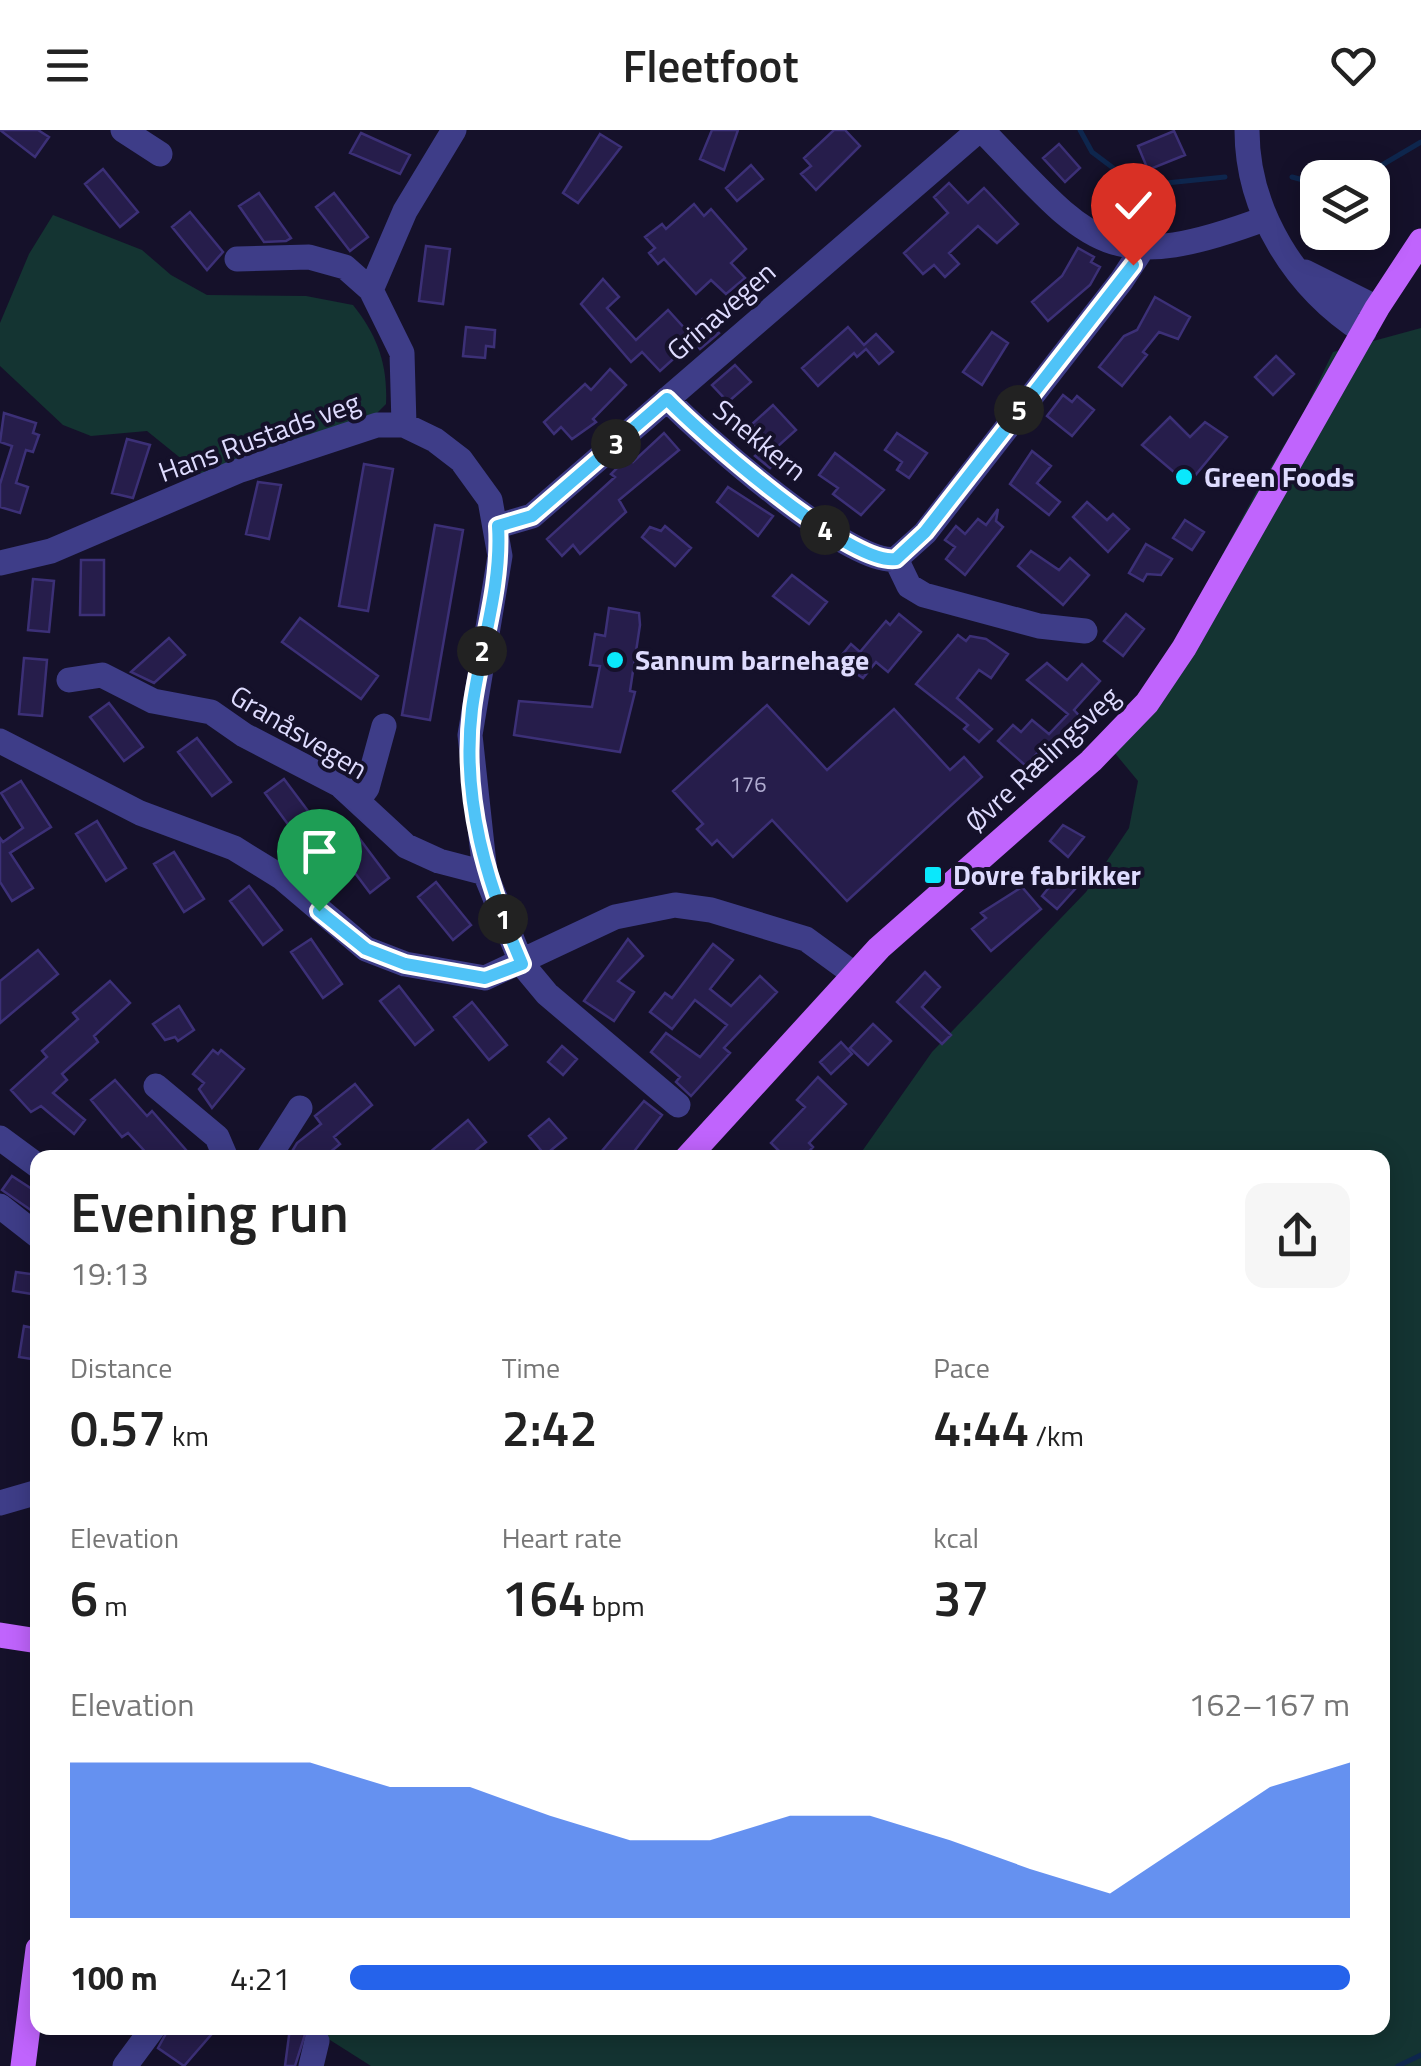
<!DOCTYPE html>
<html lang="en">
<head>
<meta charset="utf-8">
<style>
	:root { --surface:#fff; --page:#f6f6f6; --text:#222; --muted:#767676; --accent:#2563eb }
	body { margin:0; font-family:"Titillium Web",sans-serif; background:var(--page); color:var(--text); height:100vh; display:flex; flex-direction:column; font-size:38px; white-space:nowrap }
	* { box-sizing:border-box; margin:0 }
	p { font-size:32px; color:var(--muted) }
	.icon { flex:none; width:55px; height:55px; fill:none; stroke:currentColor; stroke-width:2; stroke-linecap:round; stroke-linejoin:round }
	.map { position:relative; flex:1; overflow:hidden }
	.sheet { position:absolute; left:30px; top:1020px; width:1360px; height:885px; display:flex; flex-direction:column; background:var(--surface); border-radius:20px; box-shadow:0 5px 25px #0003 }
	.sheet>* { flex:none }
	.controls { position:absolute; left:1300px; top:30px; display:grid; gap:20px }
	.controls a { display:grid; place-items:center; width:90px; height:90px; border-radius:20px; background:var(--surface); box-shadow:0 5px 25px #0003; font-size:50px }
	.pin { position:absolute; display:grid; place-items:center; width:85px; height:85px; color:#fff; margin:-102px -42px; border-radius:50% 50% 50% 0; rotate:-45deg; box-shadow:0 0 10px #0007 }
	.pin .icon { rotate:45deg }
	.km { position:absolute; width:50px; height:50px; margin:-25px; border-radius:50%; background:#222; color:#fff; font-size:28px; line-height:50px; text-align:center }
	.round { display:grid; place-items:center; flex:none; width:105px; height:105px; border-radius:20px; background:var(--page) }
	.headline { display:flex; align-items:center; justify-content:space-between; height:170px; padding:0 40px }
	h1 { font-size:55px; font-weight:600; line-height:75px }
	.figures { display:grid; grid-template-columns:repeat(3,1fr); gap:15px; height:170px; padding:10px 40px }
	.figures div { display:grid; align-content:center }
	.figures b { font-size:50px; font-weight:600 }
	.figures small { font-size:28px; font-weight:400 }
	.figures p { font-size:28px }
	.chart { height:280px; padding:20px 40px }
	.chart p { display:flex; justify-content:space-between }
	.chart svg { width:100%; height:180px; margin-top:10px; fill:var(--accent); opacity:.7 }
	ul { padding:0 40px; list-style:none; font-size:32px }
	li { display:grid; grid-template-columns:160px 120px 1fr; align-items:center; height:75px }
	li i { height:25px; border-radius:12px; background:var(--accent) }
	header { display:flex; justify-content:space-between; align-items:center; height:130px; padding:0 40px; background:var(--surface); font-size:45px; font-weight:600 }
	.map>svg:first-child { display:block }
	.green { fill:#143432 }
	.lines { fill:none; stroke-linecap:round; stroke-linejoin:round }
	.stream { stroke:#0e264d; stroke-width:5 }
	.building { fill:#261d4b; stroke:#3c3077; stroke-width:2.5 }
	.minor { stroke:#3e3d88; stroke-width:25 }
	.major { stroke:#c064fd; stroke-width:25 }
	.route-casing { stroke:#fff; stroke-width:20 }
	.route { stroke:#4fc3f7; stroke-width:12 }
	.poi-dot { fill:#0ae8fc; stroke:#15112a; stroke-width:4 }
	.labels { text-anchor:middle; stroke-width:8; stroke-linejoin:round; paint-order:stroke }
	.number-label { font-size:22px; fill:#b0acd1 }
	.street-label { font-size:28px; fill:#dedbfe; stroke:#15112a }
	.poi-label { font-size:28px; font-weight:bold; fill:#dedbfe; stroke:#15112a; text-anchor:start }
</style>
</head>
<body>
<header><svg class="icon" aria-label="menu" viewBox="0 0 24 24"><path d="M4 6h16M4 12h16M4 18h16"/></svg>Fleetfoot<svg class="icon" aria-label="heart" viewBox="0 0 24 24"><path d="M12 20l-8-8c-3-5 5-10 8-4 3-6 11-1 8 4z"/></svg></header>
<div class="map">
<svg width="1421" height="1936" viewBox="0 0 1421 1936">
	<rect width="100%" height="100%" fill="#15112a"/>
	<path class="green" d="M 53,85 L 142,120 L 171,145 L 207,165 L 306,166 L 353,175 C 377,205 388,234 386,274 L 361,299 L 236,343 L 199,343 L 147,301 L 91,306 L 63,295 L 0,236 L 0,193 L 29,124 Z
		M 1421,198 L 1421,1936 L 371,1936 L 319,1903 L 299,1898 L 1382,1898 L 1382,1028 L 858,1027 L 932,922 L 1086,762 L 1129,698 L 1138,651 L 1104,610 L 1145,568 L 1260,355 L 1303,284 L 1333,222 Z"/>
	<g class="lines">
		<path class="stream" d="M 1080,0 L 1092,22 L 1137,56 L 1225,47
			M 1292,47 L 1318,54
			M 1360,48 L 1421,12
			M 1398,1936 L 1421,1925"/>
	</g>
	<path class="building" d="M 0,0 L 38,0 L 49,7 L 35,27 Z
		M 712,0 L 738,0 L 724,40 L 700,29 Z
		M 834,0 L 845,0 L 860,16 L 816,60 L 801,44 L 811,36 L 804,28 Z
		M 1174,1 L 1185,25 L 1148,40 L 1138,16 Z
		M 361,3 L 410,25 L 400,44 L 350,23 Z
		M 600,4 L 621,17 L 578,73 L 563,63 Z
		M 1059,14 L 1080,38 L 1065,52 L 1043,28 Z
		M 751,35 L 763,49 L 737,71 L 726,58 Z
		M 103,39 L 138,82 L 120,97 L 85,54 Z
		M 949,53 L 968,73 L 984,58 L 1018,94 L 997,113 L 978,96 L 949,123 L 959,134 L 945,147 L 934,135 L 923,144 L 904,123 L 948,83 L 934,67 Z
		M 259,63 L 291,108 L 286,111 L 264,112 L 239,76 Z
		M 334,63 L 368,107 L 350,121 L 316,77 Z
		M 694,74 L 704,86 L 711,79 L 746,119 L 731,133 L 745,148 L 726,164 L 711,150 L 696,164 L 664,129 L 658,134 L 649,123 L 655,118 L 645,107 L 662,94 L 666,99 Z
		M 190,82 L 223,122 L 207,140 L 172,97 Z
		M 426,116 L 450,119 L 443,174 L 419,171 Z
		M 1078,118 L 1094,127 L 1091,132 L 1100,137 L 1090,155 L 1048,191 L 1032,172 L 1062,146 Z
		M 603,149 L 619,167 L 607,178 L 636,210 L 668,180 L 688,202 L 705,187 L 719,203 L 700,219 L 693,211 L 660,241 L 642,222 L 631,232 L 581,174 Z
		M 1155,167 L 1190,187 L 1178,209 L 1159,202 L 1143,222 L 1147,225 L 1122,256 L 1099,237 L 1124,206 L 1137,200 Z
		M 466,197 L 495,200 L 494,217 L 486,216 L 485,228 L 463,226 Z
		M 848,197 L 864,215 L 876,204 L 893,222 L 879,234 L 866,219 L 857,227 L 854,223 L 818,256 L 802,238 Z
		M 992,202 L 1008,213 L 982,255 L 963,242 Z
		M 1276,226 L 1294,244 L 1273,265 L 1255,247 Z
		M 735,235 L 751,252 L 728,272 L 712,255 Z
		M 610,239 L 626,255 L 593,289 L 596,292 L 572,309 L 561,297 L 554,304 L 544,292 L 585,254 L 591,260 Z
		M 1063,265 L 1072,272 L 1077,266 L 1094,280 L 1072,306 L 1047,286 Z
		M 773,275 L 796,300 L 778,316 L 784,323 L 770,338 L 755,326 L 769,313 L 752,294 Z
		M 4,283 L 36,293 L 33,303 L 39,305 L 33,322 L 26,320 L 16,353 L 28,357 L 20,383 L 0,377 L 0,354 L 12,316 L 0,312 Z
		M 1170,287 L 1190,307 L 1205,292 L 1227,307 L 1188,354 L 1142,315 Z
		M 664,303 L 679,320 L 619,370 L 626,382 L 593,412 L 580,424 L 573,415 L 562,426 L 547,409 L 615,347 L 611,344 L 628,327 L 633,332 Z
		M 897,303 L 927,323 L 909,348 L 897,340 L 902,332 L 885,320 Z
		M 127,309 L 150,315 L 133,368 L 112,363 Z
		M 1032,321 L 1051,336 L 1037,353 L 1060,372 L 1049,385 L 1010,354 Z
		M 835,323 L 884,360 L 861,385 L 833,364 L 838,358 L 819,345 Z
		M 364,334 L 393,339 L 368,481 L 339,476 Z
		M 258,352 L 281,355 L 269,409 L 246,404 Z
		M 728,357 L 773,386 L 758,406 L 717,372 Z
		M 1087,372 L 1107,390 L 1113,384 L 1129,399 L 1108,422 L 1073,387 Z
		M 998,379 L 996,391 L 1003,397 L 965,445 L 946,429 L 955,417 L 945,410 L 956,396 L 965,404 L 978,389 L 986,395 Z
		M 1185,390 L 1204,402 L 1192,420 L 1173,408 Z
		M 435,395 L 463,400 L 430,590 L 402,585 Z
		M 665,396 L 691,418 L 675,436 L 642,407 L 650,397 L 661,401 Z
		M 1146,414 L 1172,429 L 1161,445 L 1147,444 L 1143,451 L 1129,443 Z
		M 1031,421 L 1059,440 L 1070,428 L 1089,445 L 1063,475 L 1018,436 Z
		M 81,430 L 104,430 L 104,485 L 80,485 Z
		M 792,445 L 827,472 L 809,494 L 773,466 Z
		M 33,449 L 54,451 L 49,502 L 28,500 Z
		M 609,478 L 639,483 L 640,495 L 630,561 L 635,562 L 620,622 L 514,605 L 519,571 L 592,577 L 600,536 L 590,535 L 595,504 L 605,506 Z
		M 899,484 L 921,502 L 888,542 L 876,532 L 863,548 L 837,531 L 851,514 L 860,522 L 886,491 L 890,495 Z
		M 1126,484 L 1144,499 L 1123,526 L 1104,511 Z
		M 300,488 L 378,546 L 361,569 L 282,512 Z
		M 958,505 L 966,511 L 970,506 L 986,509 L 1008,524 L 991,548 L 979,540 L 957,568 L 992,599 L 979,612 L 964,599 L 968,595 L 916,554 Z
		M 169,508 L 185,525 L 154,553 L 131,542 Z
		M 24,528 L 47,530 L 42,586 L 19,584 Z
		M 1047,533 L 1067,550 L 1082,534 L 1100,551 L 1074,580 L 1084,591 L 1056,622 L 1046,613 L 1026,636 L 998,611 L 1013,595 L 1021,602 L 1032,590 L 1049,604 L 1068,584 L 1027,550 Z
		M 109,573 L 143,617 L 124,631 L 90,587 Z
		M 767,575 L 827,640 L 894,579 L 950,640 L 964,627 L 982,647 L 847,771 L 772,690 L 733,727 L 717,710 L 712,715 L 697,699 L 703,694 L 673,661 Z
		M 197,608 L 231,652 L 212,666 L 178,622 Z
		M 284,649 L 317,693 L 298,708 L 265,663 Z
		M 21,651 L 51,697 L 10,723 L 33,758 L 12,771 L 0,752 L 0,708 L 3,712 L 23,698 L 1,663 Z
		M 97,691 L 126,738 L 106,751 L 76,704 Z
		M 1063,695 L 1084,707 L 1068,727 L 1050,711 Z
		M 356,704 L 389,748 L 370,763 L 337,719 Z
		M 174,722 L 204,769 L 184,782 L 154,734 Z
		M 1059,745 L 1075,759 L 1057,779 L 1042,766 Z
		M 436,752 L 471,795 L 453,810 L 418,767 Z
		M 249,756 L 282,800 L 263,815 L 230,771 Z
		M 1022,757 L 1041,779 L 991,821 L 972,799 L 986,788 L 981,783 Z
		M 311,809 L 342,854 L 323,868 L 291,822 Z
		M 628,809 L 643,826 L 618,851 L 634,862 L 614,891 L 584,871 Z
		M 713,814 L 733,830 L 710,859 L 731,876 L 760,846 L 777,862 L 724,918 L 730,923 L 691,966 L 676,952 L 680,947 L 651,922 L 666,903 L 700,927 L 727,895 L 695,870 L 672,899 L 650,882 L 665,863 L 672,868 Z
		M 38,820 L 58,844 L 0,893 L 0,851 Z
		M 925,842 L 940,857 L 922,877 L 951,905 L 942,914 L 897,872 Z
		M 110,851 L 130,873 L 94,906 L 98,912 L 62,944 L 67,950 L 53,963 L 85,990 L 74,1004 L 41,976 L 31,982 L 11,960 L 47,927 L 42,921 L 78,889 L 73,883 Z
		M 399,856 L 433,900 L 415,915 L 380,871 Z
		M 472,872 L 507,915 L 489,930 L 454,887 Z
		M 179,876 L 194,900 L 178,911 L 175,907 L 165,910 L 153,894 Z
		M 873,894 L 891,911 L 868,935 L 850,918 Z
		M 841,912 L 852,924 L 831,944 L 820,932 Z
		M 562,916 L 577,929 L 563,945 L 548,932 Z
		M 213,920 L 218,924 L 221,920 L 244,939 L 212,978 L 199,959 L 204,953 L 193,944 Z
		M 818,947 L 846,974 L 809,1013 L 813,1017 L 803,1028 L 786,1028 L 771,1013 L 805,977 L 797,970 Z
		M 115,950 L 147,986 L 152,981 L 193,1028 L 151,1028 L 128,1003 L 122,1007 L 91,970 Z
		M 355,954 L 372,975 L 334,1007 L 340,1014 L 323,1028 L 288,1028 L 297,1013 L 321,994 L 315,986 Z
		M 644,971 L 662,985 L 629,1028 L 596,1028 Z
		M 549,989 L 566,1008 L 545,1025 L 529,1006 Z
		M 468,990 L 486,1012 L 467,1028 L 423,1028 Z
		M 12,1046 L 38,1063 L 38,1085 L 2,1060 Z
		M 16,1142 L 38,1145 L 38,1165 L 13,1161 Z
		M 24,1196 L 38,1199 L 38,1230 L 19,1227 Z
		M 169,1898 L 217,1898 L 184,1936 L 158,1918 Z
		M 290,1898 L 307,1898 L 295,1936 L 285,1936 Z"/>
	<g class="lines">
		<path class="minor" d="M 123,0 L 160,24
			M 982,0 C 1090,112 1105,148 1264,89
			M 1247,0 C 1247,82 1296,159 1364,202
			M 237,129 L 309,127 L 345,137 L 371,160 L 402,223 L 404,295
			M 1305,142 L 1377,178
			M 371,160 L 405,81 L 454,0
			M 667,269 C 700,304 852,438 896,429
			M 498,396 L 532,386 L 979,0
			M 896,429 L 925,403 L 1122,150 L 1142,119
			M 896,429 L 909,456 L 924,465 L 1039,496 L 1085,501
			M 0,433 L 51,421 L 238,341 L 377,295 L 404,295 L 435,310 L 461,330 L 490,370 L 500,426 L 470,605 L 485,743 L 522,834 L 547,864 L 678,975
			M 69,550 L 102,545 L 153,571 L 211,582 L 244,605 L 340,655 L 406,716 L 439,731 L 485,743
			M 0,611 L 140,683 L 234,718 L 281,747 L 366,819 L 405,834 L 485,848 L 615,787 L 675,775 L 711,780 L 806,809 L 854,844
			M 358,670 L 367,658 L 384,596
			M 156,956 L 217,1007 L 226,1028
			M 0,1008 L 38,1036
			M 268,1028 L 300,978
			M 0,1076 L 38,1106
			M 0,1373 L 38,1362
			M 125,1936 L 153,1898
			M 311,1936 L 317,1911"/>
		<path class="major" d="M 687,1028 L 879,818 L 1091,631 L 1147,573 L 1184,518 L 1377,178 L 1421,111
			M 0,1505 L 38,1511
			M 23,1936 L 38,1819"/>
	</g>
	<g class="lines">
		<g class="route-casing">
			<path id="route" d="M 319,781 L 366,819 L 405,834 L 485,848 L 522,834 C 487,754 461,669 472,579 C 480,518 502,457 498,396 L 532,386 L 667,269 C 701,304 851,437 896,429 L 925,402 L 1133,135"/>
		</g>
		<use href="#route" class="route"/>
	</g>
	<g class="poi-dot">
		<circle cx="1184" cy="347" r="10"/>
		<circle cx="615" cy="530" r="10"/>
		<rect x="923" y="735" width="20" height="20" rx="5"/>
	</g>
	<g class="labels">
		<g class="number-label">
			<text x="748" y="662">176</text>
		</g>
		<g class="street-label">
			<text transform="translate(721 181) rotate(-41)" y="10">Grinavegen</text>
			<text transform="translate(259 307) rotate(-20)" y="10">Hans Rustads veg</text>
			<text transform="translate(760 310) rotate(39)" y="10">Snekkern</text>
			<text transform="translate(299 602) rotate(31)" y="10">Granåsvegen</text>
			<text transform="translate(1042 629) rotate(-43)" y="10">Øvre Rælingsveg</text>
		</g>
		<g class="poi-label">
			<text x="1204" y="357">Green Foods</text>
			<text x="635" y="540">Sannum barnehage</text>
			<text x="953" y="755">Dovre fabrikker</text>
		</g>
	</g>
</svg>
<div class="controls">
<a><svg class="icon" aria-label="layers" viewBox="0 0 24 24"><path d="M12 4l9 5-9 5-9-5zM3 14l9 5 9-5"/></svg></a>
</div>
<div class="pin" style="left:319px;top:781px;background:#1e9e55"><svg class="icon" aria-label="arrive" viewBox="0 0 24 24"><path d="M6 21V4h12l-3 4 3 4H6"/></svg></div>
<div class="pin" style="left:1133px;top:135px;background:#d93025"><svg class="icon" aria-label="check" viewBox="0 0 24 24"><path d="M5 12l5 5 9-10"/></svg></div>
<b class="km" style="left:503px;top:789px">1</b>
<b class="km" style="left:482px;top:521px">2</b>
<b class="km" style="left:616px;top:314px">3</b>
<b class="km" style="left:825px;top:400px">4</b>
<b class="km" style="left:1019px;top:280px">5</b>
<section class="sheet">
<div class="headline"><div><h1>Evening run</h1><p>19:13</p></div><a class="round"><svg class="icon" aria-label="share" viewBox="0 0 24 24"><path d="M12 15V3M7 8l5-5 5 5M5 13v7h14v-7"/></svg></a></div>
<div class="figures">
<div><p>Distance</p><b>0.57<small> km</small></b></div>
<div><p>Time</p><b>2:42</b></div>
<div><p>Pace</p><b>4:44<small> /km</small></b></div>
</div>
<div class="figures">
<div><p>Elevation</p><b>6<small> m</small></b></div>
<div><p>Heart rate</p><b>164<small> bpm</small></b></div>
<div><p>kcal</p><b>37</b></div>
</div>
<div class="chart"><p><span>Elevation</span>162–167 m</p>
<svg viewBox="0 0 160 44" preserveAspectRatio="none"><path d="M0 44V6L10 6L20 6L30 6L40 12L50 12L60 19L70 25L80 25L90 19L100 19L110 25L120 32L130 38L140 25L150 12L160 6V44z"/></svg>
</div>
<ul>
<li><b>100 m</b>4:21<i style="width:100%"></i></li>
</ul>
</section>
</div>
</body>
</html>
